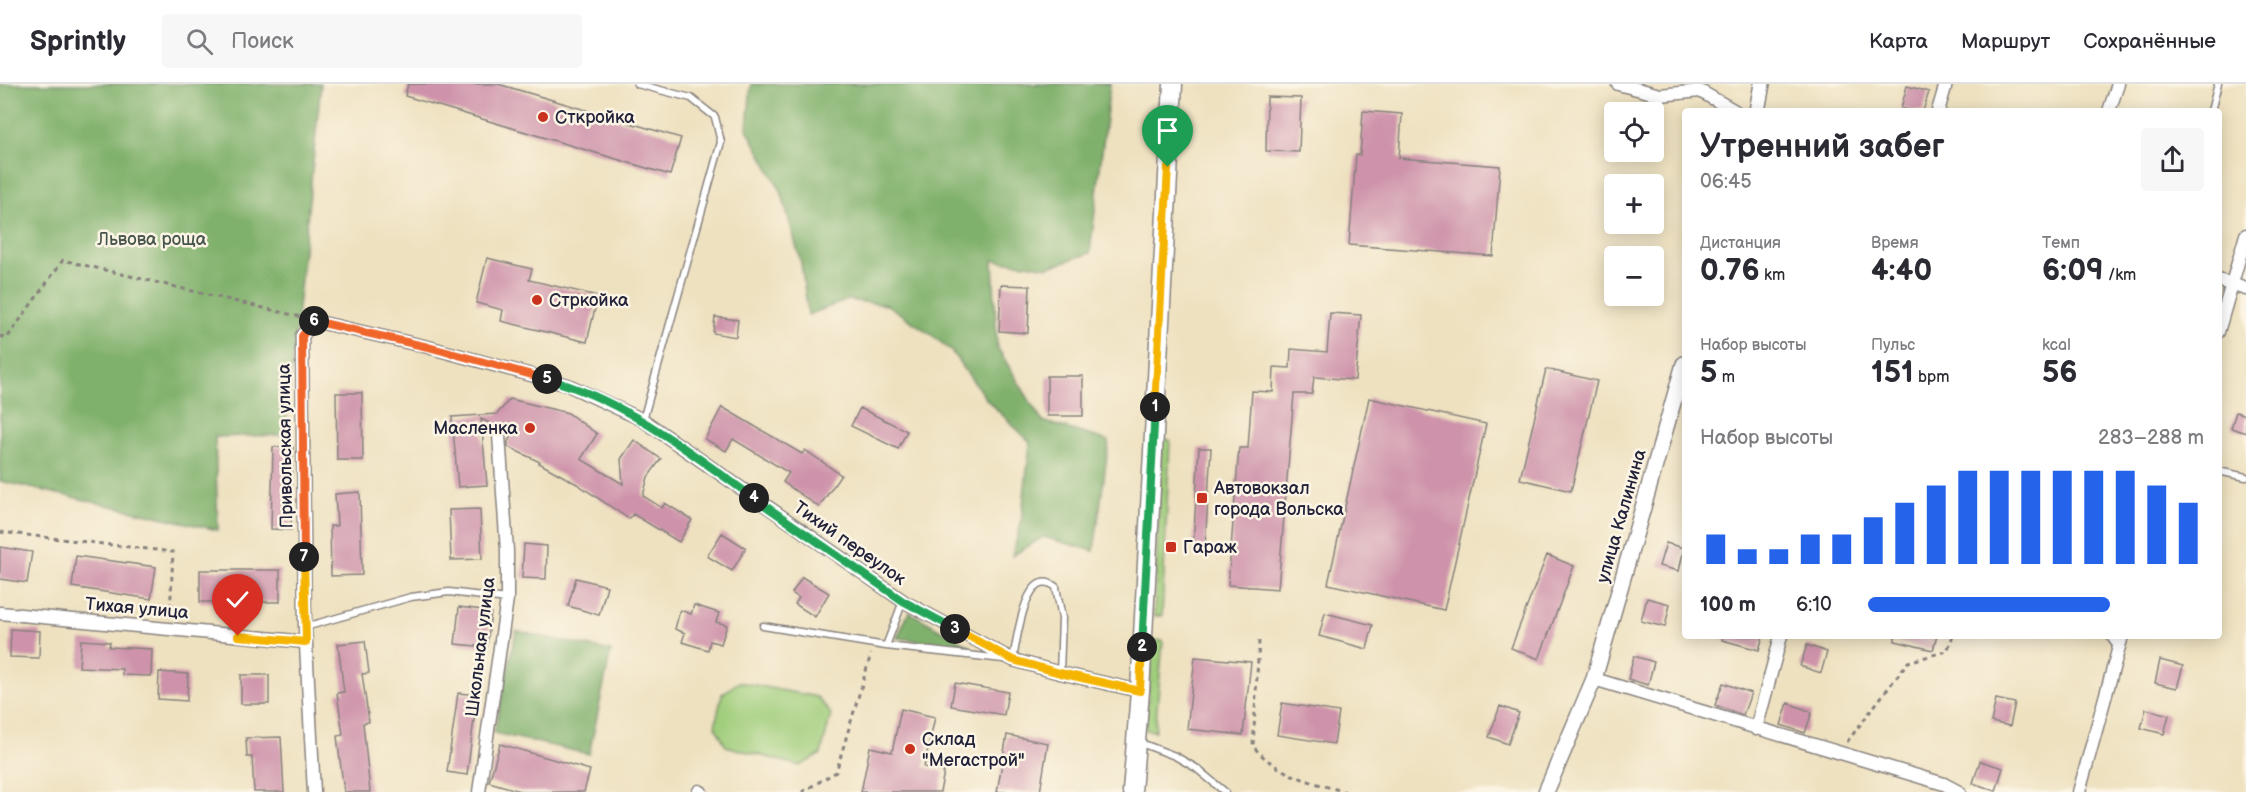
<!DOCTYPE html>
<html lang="ru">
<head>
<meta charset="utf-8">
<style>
	:root { --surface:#fff; --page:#f7f7f7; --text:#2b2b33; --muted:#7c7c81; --line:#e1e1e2; --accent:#2563eb }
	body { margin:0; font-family:"Balsamiq Sans",sans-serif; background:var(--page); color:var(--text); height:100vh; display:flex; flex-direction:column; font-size:22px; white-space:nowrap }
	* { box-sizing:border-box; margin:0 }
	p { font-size:20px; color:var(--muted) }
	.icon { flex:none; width:33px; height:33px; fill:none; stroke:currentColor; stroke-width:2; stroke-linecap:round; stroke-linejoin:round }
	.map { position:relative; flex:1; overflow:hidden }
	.side { position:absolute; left:1682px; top:24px; width:540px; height:531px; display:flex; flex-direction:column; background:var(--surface); border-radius:6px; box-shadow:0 3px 15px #0003 }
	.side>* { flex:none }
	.fabs { position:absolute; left:1604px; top:18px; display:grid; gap:12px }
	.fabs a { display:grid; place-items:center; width:60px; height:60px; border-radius:6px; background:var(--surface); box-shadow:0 3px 15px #0003; font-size:30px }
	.pin { position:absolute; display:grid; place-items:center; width:51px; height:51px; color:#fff; margin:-62px -26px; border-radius:50% 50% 50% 0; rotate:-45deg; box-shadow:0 0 6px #0007 }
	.pin .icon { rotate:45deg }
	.km { position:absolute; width:30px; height:30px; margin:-15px; border-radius:50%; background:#222; color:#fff; font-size:16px; line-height:30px; text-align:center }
	.round { display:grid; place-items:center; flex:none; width:63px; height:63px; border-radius:6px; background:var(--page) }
	.summary { display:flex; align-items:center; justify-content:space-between; height:102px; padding:0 18px }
	h1 { font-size:33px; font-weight:800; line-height:45px }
	.figures { display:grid; grid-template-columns:repeat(3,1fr); gap:9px; height:102px; padding:6px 18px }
	.figures div { display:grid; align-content:center }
	.figures b { font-size:30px; font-weight:800 }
	.figures small { font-size:16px; font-weight:400 }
	.figures p { font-size:16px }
	.chart { height:168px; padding:12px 18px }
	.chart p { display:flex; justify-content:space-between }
	.chart svg { width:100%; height:108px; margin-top:6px; stroke:var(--accent); stroke-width:6 }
	ul { padding:0 18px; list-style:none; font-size:20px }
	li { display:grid; grid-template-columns:96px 72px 1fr; align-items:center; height:45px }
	li i { height:15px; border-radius:8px; background:var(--accent) }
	header { display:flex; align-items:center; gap:36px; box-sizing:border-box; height:84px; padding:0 30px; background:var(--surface); border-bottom:2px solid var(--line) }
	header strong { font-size:28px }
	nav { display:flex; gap:33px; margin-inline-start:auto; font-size:21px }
	.search { width:420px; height:54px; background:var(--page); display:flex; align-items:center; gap:15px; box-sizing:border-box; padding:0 21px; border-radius:6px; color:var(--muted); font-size:22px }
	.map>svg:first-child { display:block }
	.green { fill:#a0ce7c; stroke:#61785c; stroke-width:1.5 }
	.forest { fill:#80b16c; stroke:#516a54; stroke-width:1.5 }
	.building { fill:#ce93aa }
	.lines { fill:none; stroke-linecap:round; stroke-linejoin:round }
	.service-casing { stroke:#88827e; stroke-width:9 }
	.minor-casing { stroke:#88827e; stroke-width:15 }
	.tertiary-casing { stroke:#88827e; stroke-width:18 }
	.secondary-casing { stroke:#88827e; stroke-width:21 }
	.path { stroke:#88827e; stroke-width:3; stroke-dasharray:4.5 4.5; stroke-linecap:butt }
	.service { stroke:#fff; stroke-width:6 }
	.minor { stroke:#fff; stroke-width:12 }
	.tertiary { stroke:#fff; stroke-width:15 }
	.secondary { stroke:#fff; stroke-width:18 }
	.split-1-casing { stroke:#fff; stroke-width:12 }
	.split-2-casing { stroke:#fff; stroke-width:12 }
	.split-3-casing { stroke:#fff; stroke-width:12 }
	.split-4-casing { stroke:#fff; stroke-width:12 }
	.split-5-casing { stroke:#fff; stroke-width:12 }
	.split-6-casing { stroke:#fff; stroke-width:12 }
	.split-7-casing { stroke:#fff; stroke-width:12 }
	.split-8-casing { stroke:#fff; stroke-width:12 }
	.split-1 { stroke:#f5b400; stroke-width:8 }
	.split-2 { stroke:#22a559; stroke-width:8 }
	.split-3 { stroke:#f5b400; stroke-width:8 }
	.split-4 { stroke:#22a559; stroke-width:8 }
	.split-5 { stroke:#22a559; stroke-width:8 }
	.split-6 { stroke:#f0652b; stroke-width:8 }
	.split-7 { stroke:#f0652b; stroke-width:8 }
	.split-8 { stroke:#f5b400; stroke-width:8 }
	.poi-dot { fill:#c8321e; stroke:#fcf5e5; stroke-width:2 }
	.labels { text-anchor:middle; stroke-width:5; stroke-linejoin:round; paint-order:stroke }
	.poi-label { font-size:18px; fill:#22223b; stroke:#fcf5e5; text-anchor:start }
	.park-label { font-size:18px; fill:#48564e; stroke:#fcf5e5 }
	.street-label { font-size:18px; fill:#22223b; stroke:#fcf5e5 }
</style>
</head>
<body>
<header>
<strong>Sprintly</strong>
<div class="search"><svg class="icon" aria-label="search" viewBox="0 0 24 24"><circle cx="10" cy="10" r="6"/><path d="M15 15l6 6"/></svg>Поиск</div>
<nav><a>Карта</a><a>Маршрут</a><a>Сохранённые</a></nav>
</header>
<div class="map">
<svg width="2246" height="708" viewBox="0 0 2246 708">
	<rect width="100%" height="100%" fill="#fcf5e5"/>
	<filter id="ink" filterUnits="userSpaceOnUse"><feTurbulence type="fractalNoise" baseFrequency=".0167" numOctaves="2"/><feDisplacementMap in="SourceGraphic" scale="12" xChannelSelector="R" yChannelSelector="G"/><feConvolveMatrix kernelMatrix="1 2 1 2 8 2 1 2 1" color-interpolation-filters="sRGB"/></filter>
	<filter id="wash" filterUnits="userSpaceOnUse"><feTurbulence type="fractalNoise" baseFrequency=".008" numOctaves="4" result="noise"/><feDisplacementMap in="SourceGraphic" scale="24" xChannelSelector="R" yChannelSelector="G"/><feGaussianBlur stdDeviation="1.35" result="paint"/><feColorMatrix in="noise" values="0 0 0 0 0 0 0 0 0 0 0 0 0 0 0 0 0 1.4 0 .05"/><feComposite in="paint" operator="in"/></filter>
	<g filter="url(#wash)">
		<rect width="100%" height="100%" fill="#eee1c0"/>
		<path class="green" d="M 1162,355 L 1170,356 L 1162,532 L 1154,532 Z
			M 1153,556 L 1163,557 L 1155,647 L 1145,646 Z
			M 739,598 L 817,613 L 831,630 L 821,670 L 800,682 L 726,662 L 715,642 L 722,610 Z"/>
		<path class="forest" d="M 0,0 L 321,0 L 285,351 L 215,353 L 218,446 L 0,397 Z
			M 751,0 L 1110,0 L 1090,169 L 1049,183 L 993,176 L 997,263 L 1042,337 L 1109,357 L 1094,467 L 1043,453 L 1012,472 L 1021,439 L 1030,358 L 987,316 L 951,267 L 932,251 L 887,221 L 848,216 L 808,231 L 801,179 L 781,107 L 747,45 Z
			M 909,528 L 971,563 L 897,554 Z
			M 516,547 L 611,567 L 589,670 L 494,649 Z"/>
		<g id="blocks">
			<path class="building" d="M 408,0 L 498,0 L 681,54 L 670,91 L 405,12 Z
				M 1907,2 L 1929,8 L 1923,27 L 1911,27 L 1901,24 Z
				M 1267,13 L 1301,14 L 1299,68 L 1266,67 Z
				M 1363,27 L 1402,30 L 1399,74 L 1500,82 L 1493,172 L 1349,161 L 1356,71 L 1360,71 Z
				M 487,174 L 532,185 L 529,196 L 598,212 L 587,258 L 501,237 L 503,226 L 476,219 Z
				M 1001,201 L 1030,202 L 1028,249 L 999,247 Z
				M 1330,229 L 1361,231 L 1355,296 L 1314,293 L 1312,310 L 1294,310 L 1278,505 L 1228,501 L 1239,364 L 1248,364 L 1252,307 L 1273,308 L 1274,283 L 1290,284 L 1291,265 L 1327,268 Z
				M 715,233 L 738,236 L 736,253 L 713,249 Z
				M 1546,285 L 1597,297 L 1571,407 L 1520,395 Z
				M 1047,292 L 1083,292 L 1083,332 L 1047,332 Z
				M 336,309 L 362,309 L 363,376 L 337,376 Z
				M 1369,314 L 1486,340 L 1444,526 L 1328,500 Z
				M 510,315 L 568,329 L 597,350 L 581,375 L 623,400 L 621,375 L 634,356 L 661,375 L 648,393 L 643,412 L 662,424 L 665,419 L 692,436 L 679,458 L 633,430 L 629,435 L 577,400 L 539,379 L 540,378 L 508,363 L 508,358 L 512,349 L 481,335 L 487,401 L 458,403 L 452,333 L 497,330 Z
				M 722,323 L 802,370 L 805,366 L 841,391 L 819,423 L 783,398 L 789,389 L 733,355 L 726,367 L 705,355 Z
				M 860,324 L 907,347 L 898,365 L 851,342 Z
				M 2236,328 L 2246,331 L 2246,349 L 2231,344 Z
				M 293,362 L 291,446 L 271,445 L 273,363 Z
				M 1199,364 L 1211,364 L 1205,463 L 1193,463 Z
				M 360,408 L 362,491 L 331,492 L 330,442 L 337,442 L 335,410 Z
				M 480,425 L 482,475 L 451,476 L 449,426 Z
				M 722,449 L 746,464 L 732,487 L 707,472 Z
				M 1666,459 L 1684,464 L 1679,487 L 1659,482 Z
				M 524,460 L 547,462 L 546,495 L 522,494 Z
				M 0,463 L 32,468 L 27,499 L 0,495 Z
				M 1547,471 L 1574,482 L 1539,575 L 1511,564 Z
				M 76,472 L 156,483 L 151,515 L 72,503 Z
				M 200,486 L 280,486 L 280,518 L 200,518 Z
				M 802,493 L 829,509 L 815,533 L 795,520 L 799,514 L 792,509 Z
				M 576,494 L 607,502 L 599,531 L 568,522 Z
				M 1647,514 L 1670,520 L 1665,543 L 1641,537 Z
				M 694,521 L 719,529 L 716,538 L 727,541 L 721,560 L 710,557 L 708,566 L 682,558 L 685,549 L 675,545 L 680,526 L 691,530 Z
				M 459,523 L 491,527 L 487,563 L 455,560 Z
				M 1325,529 L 1373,541 L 1367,565 L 1319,552 Z
				M 11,545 L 40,547 L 39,574 L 10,573 Z
				M 1723,552 L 1763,552 L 1759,566 L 1722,556 Z
				M 1895,552 L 1937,552 L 1933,566 L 1895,557 Z
				M 81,556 L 110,558 L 109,563 L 152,565 L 151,592 L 122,591 L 122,585 L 79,583 Z
				M 365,557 L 369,589 L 362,590 L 369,638 L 363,639 L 370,708 L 344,708 L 337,652 L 343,651 L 337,609 L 344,608 L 338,560 Z
				M 1807,561 L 1827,568 L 1821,589 L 1800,582 Z
				M 1634,572 L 1654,578 L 1648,601 L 1628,595 Z
				M 1195,573 L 1251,578 L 1243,651 L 1187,645 Z
				M 2160,576 L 2183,582 L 2177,604 L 2155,599 Z
				M 159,588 L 188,590 L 187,617 L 158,615 Z
				M 241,591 L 269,591 L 269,620 L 241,620 Z
				M 955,599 L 1008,608 L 1004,631 L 951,622 Z
				M 1723,599 L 1751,609 L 1743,631 L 1715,621 Z
				M 458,609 L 477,611 L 467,691 L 447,688 Z
				M 1996,615 L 2015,619 L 2010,642 L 1991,638 Z
				M 1282,619 L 1339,628 L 1334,660 L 1277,651 Z
				M 1788,619 L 1812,628 L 1805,649 L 1781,641 Z
				M 1500,622 L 1519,629 L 1508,660 L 1489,653 Z
				M 901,625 L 935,633 L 924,683 L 944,688 L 940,708 L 861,708 L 870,663 L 892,668 Z
				M 2146,625 L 2169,631 L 2164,650 L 2141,644 Z
				M 1007,651 L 1048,659 L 1040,708 L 997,708 Z
				M 281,653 L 284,708 L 254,708 L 252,673 L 247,673 L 246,654 Z
				M 500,660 L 590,686 L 584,708 L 524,708 L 489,698 Z
				M 1980,677 L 2003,684 L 1996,707 L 1973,699 Z"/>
		</g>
	</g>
	<g filter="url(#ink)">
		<use href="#blocks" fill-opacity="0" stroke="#88827e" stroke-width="1.5"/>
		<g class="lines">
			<g class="service-casing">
				<path id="service" d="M 637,0 L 691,14 L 715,33 L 721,58 L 643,336
					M 2211,27 L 2218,0
					M 2218,387 L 2246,393
					M 763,542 L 886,562 L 1003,575
					M 305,543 L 411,513 L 449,508 L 507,515
					M 2109,552 L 2118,564
					M 886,562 L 903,517
					M 1013,575 C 1017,557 1025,479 1056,503 L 1062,534 L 1060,589
					M 1138,658 L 1175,672 L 1196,684 L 1225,708"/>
			</g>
			<g class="minor-casing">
				<path id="minor" d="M 1618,0 L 1660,11 L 1700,7 L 1735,27
					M 1938,27 L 1946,0
					M 2109,27 L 2118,0
					M 2218,196 L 2246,205
					M 2218,248 L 2246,151
					M 0,529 L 306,558
					M 1594,595 L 1944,700 L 1959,708
					M 1756,645 L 1781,552
					M 699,707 L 701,708
					M 314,708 L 305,543 L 302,252 L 314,237 L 428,263 L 568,301 L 643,336 L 903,517 L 1013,576 L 1060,589 L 1140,607
					M 479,708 L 507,515 L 507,467 L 499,351
					M 2079,708 L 2122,552"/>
			</g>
			<g class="tertiary-casing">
				<path id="tertiary" d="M 1757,27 L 1762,0
					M 1546,708 L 1594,595 L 1684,280"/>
			</g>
			<g class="secondary-casing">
				<path id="secondary" d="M 1132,708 L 1140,607 L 1173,0"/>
			</g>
			<path class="path" d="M 0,252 L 7,254 L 63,176 L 301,233
				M 0,448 L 173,468 L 170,532
				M 1259,557 L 1253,662 C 1277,691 1311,698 1346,708
				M 1847,658 L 1908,578 L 1947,567 L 1953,552
				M 802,708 L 836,688 L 871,570"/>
			<use href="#service" class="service"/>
			<use href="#minor" class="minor"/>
			<use href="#tertiary" class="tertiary"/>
			<use href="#secondary" class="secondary"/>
		</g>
	</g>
	<g class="lines" filter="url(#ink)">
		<g class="split-1-casing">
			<path id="split-1" d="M 1155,323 L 1168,83"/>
		</g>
		<g class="split-2-casing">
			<path id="split-2" d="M 1142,563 L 1155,323"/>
		</g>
		<g class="split-3-casing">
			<path id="split-3" d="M 955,545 L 1013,576 L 1060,589 L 1140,607 L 1142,563"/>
		</g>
		<g class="split-4-casing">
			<path id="split-4" d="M 754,414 L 903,517 L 955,545"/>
		</g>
		<g class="split-5-casing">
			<path id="split-5" d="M 547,295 C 625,316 689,368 754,414"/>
		</g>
		<g class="split-6-casing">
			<path id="split-6" d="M 314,237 L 428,263 L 547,295"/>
		</g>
		<g class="split-7-casing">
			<path id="split-7" d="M 304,473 L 302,252 L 314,237"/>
		</g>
		<g class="split-8-casing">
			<path id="split-8" d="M 238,552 L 306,558 L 304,473"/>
		</g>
		<use href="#split-1" class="split-1"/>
		<use href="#split-2" class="split-2"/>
		<use href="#split-3" class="split-3"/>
		<use href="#split-4" class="split-4"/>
		<use href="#split-5" class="split-5"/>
		<use href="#split-6" class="split-6"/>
		<use href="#split-7" class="split-7"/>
		<use href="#split-8" class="split-8"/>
	</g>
	<g class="poi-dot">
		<circle cx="543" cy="33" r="6"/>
		<circle cx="537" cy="216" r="6"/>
		<circle cx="530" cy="344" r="6"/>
		<rect x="1196" y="408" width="12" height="12" rx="3"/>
		<rect x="1165" y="457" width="12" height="12" rx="3"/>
		<circle cx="910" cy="665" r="6"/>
	</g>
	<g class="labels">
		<g class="poi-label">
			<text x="555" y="39">Сткройка</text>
			<text x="549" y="222">Стркойка</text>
			<text x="518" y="350" text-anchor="end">Масленка</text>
			<text x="1214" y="410">Автовокзал<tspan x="1214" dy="21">города Вольска</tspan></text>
			<text x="1183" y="469">Гараж</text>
			<text x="922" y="661">Склад<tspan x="922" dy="21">"Мегастрой"</tspan></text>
		</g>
		<g class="park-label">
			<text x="152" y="161">Львова роща</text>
		</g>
		<g class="street-label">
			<text transform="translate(285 362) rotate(-91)" y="6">Привольская улица</text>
			<text transform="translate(1621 432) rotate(-74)" y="6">улица Калинина</text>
			<text transform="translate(850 459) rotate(35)" y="6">Тихий переулок</text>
			<text transform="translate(137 524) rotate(5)" y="6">Тихая улица</text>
			<text transform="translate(480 563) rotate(-83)" y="6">Школьная улица</text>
		</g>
	</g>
</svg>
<div class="fabs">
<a><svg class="icon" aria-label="locate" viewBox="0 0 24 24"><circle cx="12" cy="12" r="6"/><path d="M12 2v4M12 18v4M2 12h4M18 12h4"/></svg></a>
<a>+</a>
<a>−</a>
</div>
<div class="pin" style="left:1168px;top:83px;background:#1e9e55"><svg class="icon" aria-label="arrive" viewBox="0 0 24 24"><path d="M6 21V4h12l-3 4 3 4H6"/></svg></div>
<div class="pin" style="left:238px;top:552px;background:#d93025"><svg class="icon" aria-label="check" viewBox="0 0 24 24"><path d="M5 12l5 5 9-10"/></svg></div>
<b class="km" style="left:1155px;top:323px">1</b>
<b class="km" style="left:1142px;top:563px">2</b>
<b class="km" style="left:955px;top:545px">3</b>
<b class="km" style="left:754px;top:414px">4</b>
<b class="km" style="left:547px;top:295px">5</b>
<b class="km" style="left:314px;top:237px">6</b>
<b class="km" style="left:304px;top:473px">7</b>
<section class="side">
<div class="summary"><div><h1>Утренний забег</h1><p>06:45</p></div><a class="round"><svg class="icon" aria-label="share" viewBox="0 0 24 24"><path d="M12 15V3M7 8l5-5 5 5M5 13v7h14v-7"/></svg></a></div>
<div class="figures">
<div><p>Дистанция</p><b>0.76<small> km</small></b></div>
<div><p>Время</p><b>4:40</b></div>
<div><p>Темп</p><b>6:09<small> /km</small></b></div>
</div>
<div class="figures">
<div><p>Набор высоты</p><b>5<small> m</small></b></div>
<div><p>Пульс</p><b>151<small> bpm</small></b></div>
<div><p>kcal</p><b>56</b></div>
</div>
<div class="chart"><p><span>Набор высоты</span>283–288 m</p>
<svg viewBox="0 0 160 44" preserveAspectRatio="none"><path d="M5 44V32M15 44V38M25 44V38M35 44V32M45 44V32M55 44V25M65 44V19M75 44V12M85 44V6M95 44V6M105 44V6M115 44V6M125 44V6M135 44V6M145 44V12M155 44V19"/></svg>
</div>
<ul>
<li><b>100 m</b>6:10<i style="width:72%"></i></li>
</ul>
</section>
</div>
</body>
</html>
